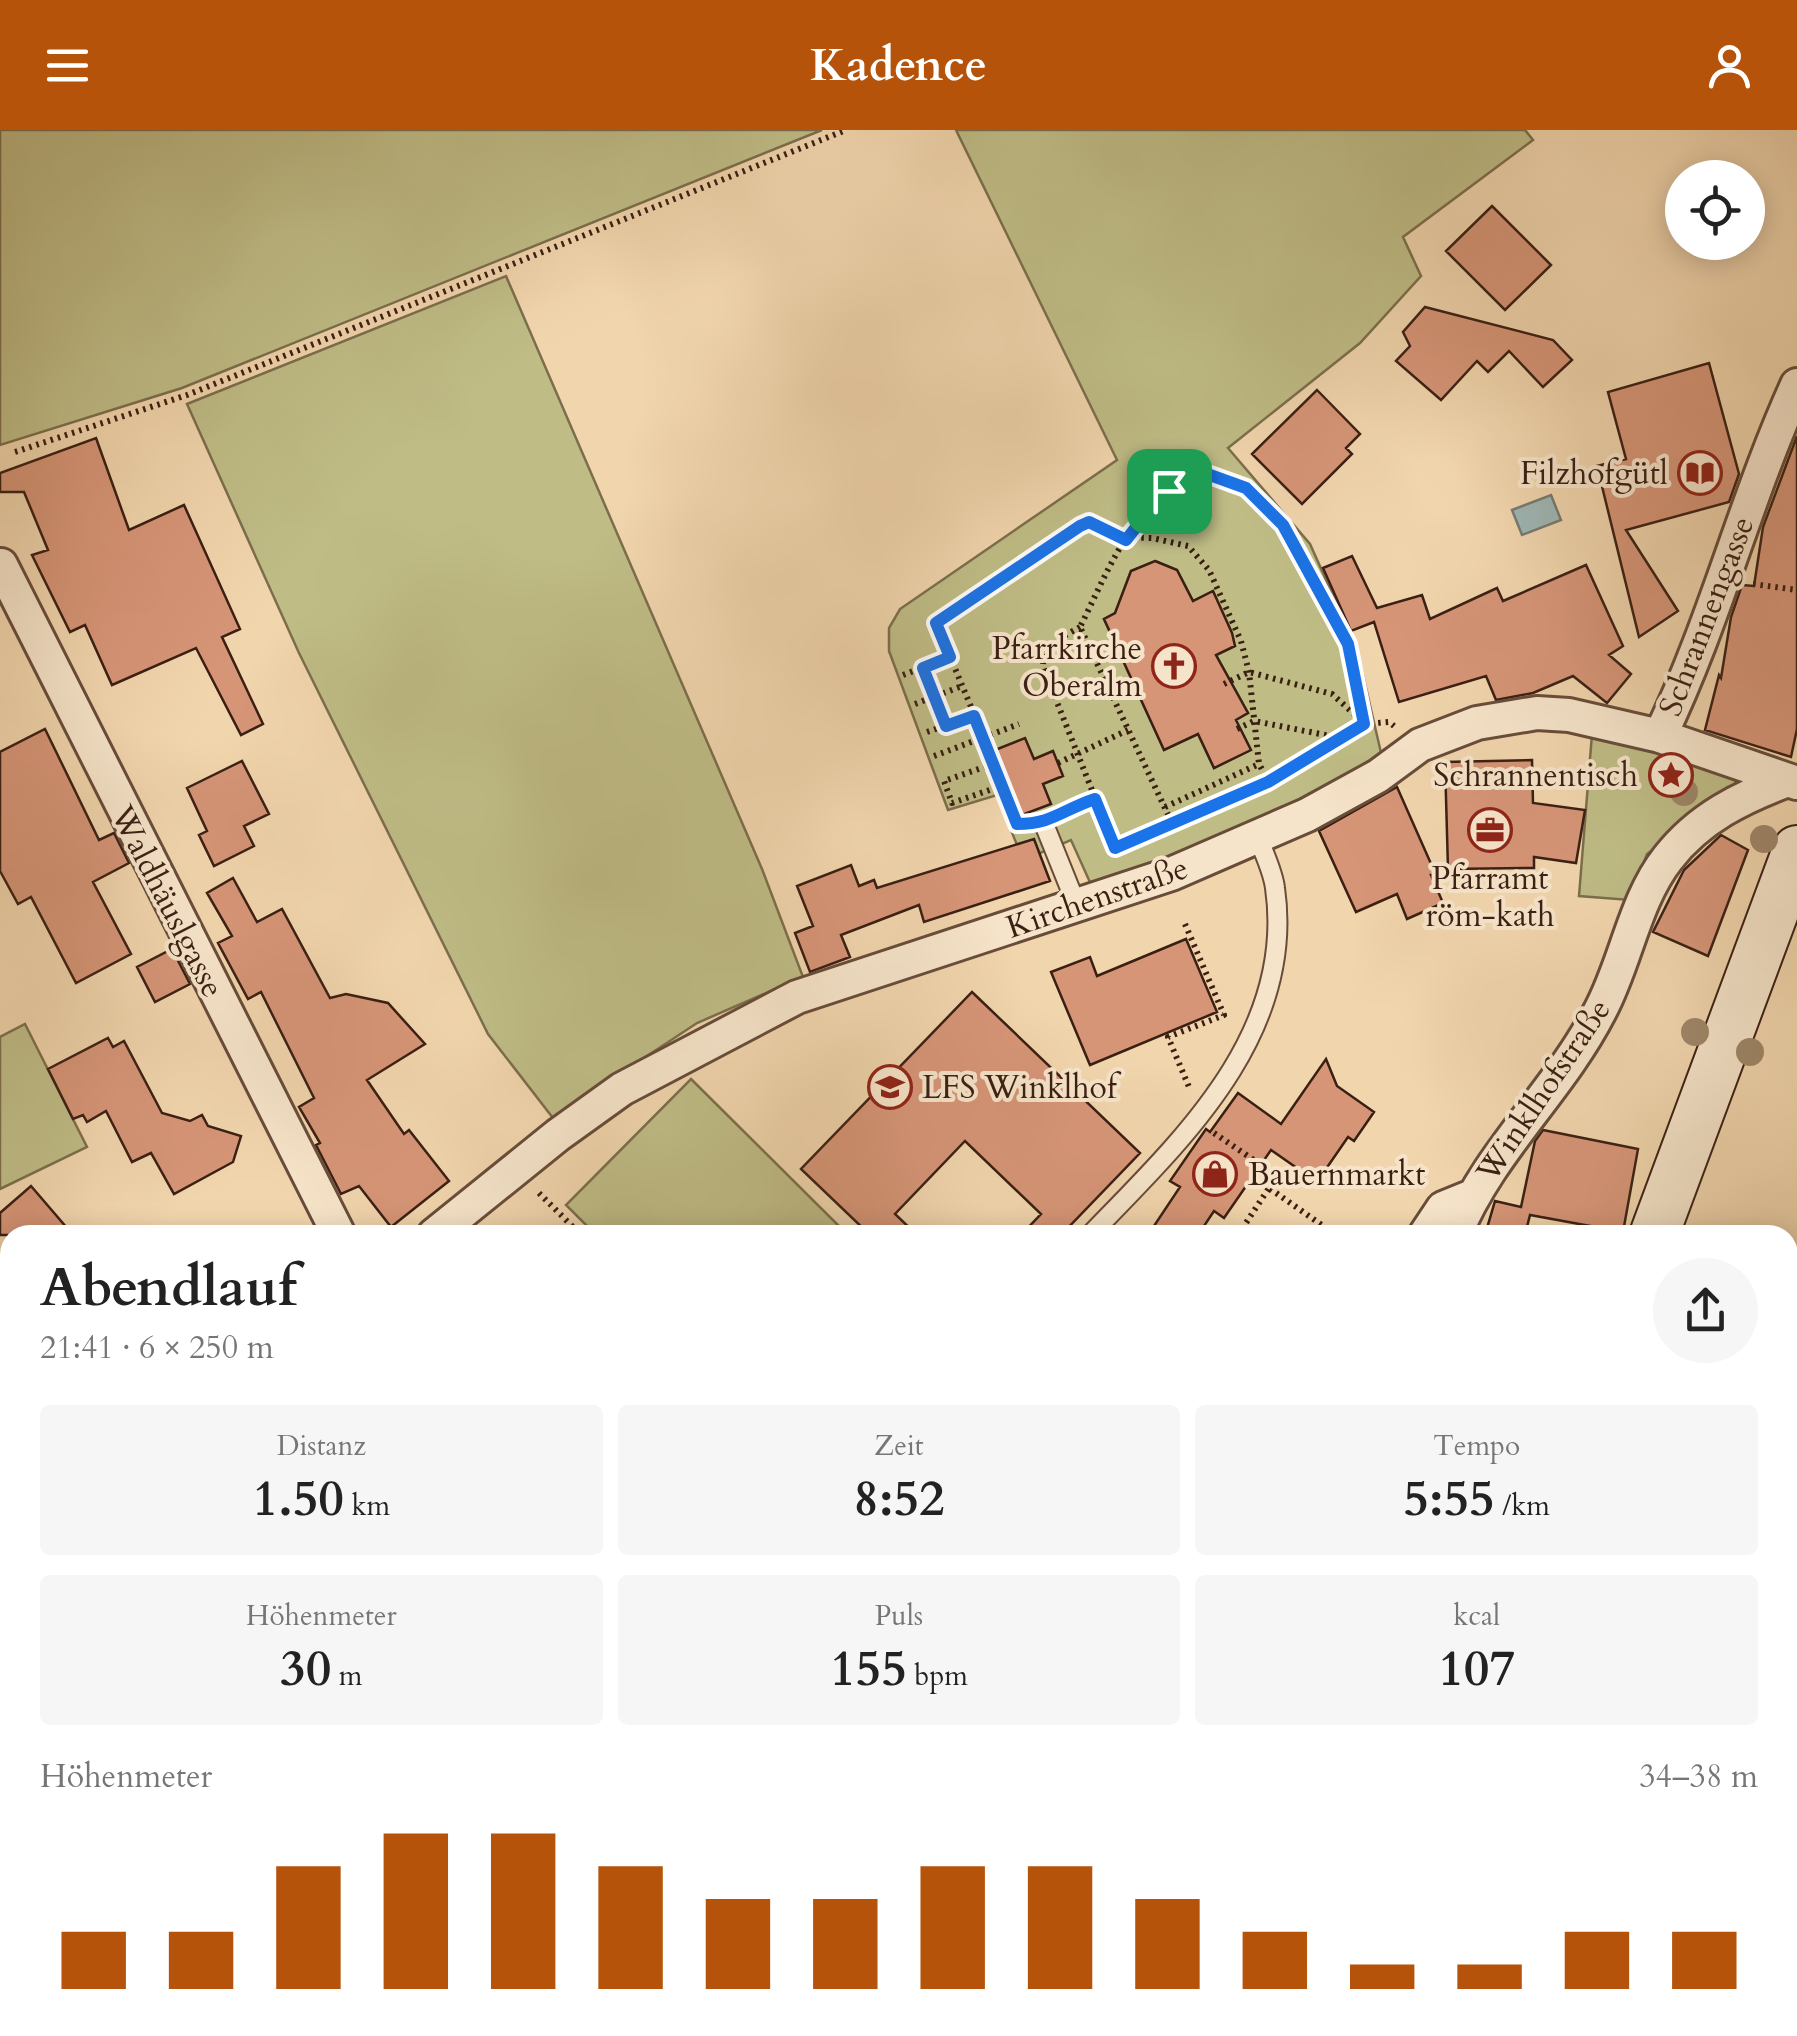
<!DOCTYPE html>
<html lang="de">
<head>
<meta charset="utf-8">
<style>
	:root { --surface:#fff; --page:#f6f6f6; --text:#222; --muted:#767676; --accent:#b45309 }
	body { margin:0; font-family:Cardo,serif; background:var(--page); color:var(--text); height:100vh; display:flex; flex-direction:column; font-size:38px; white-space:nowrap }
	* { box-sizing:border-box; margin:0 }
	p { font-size:32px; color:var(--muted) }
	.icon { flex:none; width:55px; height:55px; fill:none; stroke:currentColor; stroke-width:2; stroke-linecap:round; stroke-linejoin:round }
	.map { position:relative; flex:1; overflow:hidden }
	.sheet { position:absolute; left:0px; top:1095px; width:1798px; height:812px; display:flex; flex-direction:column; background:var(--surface); border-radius:30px 30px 0 0; box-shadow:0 5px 25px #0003 }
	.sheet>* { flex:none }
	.buttons { position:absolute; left:1665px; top:30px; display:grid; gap:20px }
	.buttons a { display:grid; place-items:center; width:100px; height:100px; border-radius:50%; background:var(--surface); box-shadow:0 5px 25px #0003; font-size:50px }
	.pin { position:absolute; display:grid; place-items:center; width:85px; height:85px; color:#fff; margin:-42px; border-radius:20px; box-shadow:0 5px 15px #0006 }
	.round { display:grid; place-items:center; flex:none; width:105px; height:105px; border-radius:52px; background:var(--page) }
	.overview { display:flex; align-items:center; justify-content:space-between; height:170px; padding:0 40px }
	h1 { font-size:55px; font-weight:700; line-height:75px }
	.stats { display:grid; grid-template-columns:repeat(3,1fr); gap:15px; height:170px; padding:10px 40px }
	.stats div { display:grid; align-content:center; border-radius:10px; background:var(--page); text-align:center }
	.stats b { font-size:50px; font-weight:700 }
	.stats small { font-size:28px; font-weight:400 }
	.stats p { font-size:28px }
	.chart { height:280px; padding:20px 40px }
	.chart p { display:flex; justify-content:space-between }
	.chart svg { width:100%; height:180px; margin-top:10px; stroke:var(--accent); stroke-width:6 }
	header { display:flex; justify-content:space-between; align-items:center; height:130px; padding:0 40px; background:var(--accent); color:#fff; font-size:45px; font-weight:700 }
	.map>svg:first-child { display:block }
	.green { fill:#bfbc86; stroke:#7c6e4c; stroke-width:2.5; fill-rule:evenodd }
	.water { fill:#9eb6b4; stroke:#767a74; stroke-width:2.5 }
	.building { fill:#d69577; stroke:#3a1f13; stroke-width:2.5 }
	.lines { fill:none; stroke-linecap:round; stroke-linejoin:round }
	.service-casing { stroke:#684c3a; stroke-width:22 }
	.minor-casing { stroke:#684c3a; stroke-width:38 }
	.secondary-casing { stroke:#3a1f13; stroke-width:52 }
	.path { stroke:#3a1f13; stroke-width:6; stroke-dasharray:2.5 5; stroke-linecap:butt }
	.service { stroke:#f6e4ca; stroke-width:18 }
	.minor { stroke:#f6e4ca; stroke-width:32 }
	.secondary { stroke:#f6e4ca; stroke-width:48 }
	.tree { fill:#9e8668 }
	.route-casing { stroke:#fff; stroke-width:20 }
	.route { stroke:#1a73e8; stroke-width:12 }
	.labels { text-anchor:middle; stroke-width:8; stroke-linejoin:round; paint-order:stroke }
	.poi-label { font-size:32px; fill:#3a1f13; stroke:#f6e4ca; text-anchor:end }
	.street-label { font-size:32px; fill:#3a1f13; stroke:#f6e4ca }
</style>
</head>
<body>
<header><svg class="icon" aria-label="menu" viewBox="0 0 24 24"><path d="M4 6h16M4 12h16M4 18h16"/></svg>Kadence<svg class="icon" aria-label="person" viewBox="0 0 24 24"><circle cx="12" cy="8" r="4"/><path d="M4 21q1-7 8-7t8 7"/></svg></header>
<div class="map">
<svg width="1797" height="1906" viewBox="0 0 1797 1906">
	<rect width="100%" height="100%" fill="#f1d5ad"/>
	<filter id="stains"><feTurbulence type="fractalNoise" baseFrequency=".002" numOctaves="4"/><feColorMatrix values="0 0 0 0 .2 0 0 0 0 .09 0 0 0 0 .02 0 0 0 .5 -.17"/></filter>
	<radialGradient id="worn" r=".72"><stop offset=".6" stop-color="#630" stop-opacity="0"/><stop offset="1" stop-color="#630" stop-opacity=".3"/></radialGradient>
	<path class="green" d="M 0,0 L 822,0 L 182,258 L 0,315 Z
		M 956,0 L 1525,0 L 1533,10 L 1403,107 L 1421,146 L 1360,213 L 1228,318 L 1310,414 L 1357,519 L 1382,627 C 1289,679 1193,722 1093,759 L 1071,710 L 1023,730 L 997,665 L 948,680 L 889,521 L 889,498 L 900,479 L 1117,330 ZM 1155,431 L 1177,440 L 1193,471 L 1213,462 L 1235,516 L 1216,525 L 1248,583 L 1235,587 L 1234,594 L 1250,620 L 1214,638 L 1198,604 L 1164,619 L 1104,489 L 1129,476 L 1123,463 L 1131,441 Z
		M 506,146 L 762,739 L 803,847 L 697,893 L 553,988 L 488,904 L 299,523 L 187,274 Z
		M 1592,604 L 1724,638 L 1735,650 L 1736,658 L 1647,724 L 1630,770 L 1579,766 Z
		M 25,894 L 87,1017 L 0,1059 L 0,907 Z
		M 691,949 L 848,1105 L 596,1105 L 566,1075 Z
		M 0,1206 L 10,1219 L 10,1443 L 0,1452 Z
		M 10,1470 L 10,1698 L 0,1703 L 0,1479 Z
		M 10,1719 L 10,1898 L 262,1898 L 247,1906 L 4,1906 L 0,1898 L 0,1724 Z
		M 308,1898 L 566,1898 L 575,1906 L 292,1906 Z"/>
	<path class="water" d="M 1551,365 L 1561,390 L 1522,405 L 1512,380 Z"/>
	<path class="building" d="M 1492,76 L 1551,135 L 1505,180 L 1446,121 Z
		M 1425,177 L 1553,210 L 1572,230 L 1543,257 L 1509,221 L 1488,242 L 1477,231 L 1441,270 L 1396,231 L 1410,216 L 1403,202 Z
		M 1709,233 L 1739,344 L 1729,372 L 1626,400 L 1678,481 L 1639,507 L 1597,336 L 1626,329 L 1608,262 Z
		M 1317,260 L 1360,304 L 1346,318 L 1352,324 L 1302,374 L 1252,324 Z
		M 1797,306 L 1797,599 L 1791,627 L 1705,600 L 1719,545 L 1721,548 L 1731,487 L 1742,455 L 1754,456 L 1763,397 Z
		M 96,308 L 129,400 L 184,375 L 240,499 L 222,507 L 263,594 L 241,605 L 196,518 L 112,555 L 85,495 L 70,502 L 32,425 L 48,420 L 24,362 L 0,362 L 0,343 Z
		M 1352,426 L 1377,478 L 1422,465 L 1430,489 L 1497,458 L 1503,471 L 1586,435 L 1623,516 L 1609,525 L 1631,544 L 1607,573 L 1573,546 L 1533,563 L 1496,570 L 1486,546 L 1399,572 L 1374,492 L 1351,501 L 1323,438 Z
		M 1155,431 L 1177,440 L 1193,471 L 1213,461 L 1232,503 L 1235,516 L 1216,525 L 1248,583 L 1236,590 L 1251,620 L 1214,638 L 1198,604 L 1164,620 L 1104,489 L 1115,483 L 1131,441 Z
		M 45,599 L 99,710 L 114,703 L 129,733 L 93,752 L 131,824 L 76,853 L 31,767 L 18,774 L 0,741 L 0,622 Z
		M 1025,608 L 1034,629 L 1053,621 L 1063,646 L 1043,654 L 1051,674 L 1022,685 L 995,620 Z
		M 1532,630 L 1533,673 L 1585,680 L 1576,733 L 1534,727 L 1534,738 L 1448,739 L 1445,632 Z
		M 242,631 L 269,684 L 244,696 L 254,716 L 214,736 L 199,705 L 207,701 L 187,658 Z
		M 1397,657 L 1436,745 L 1431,745 L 1443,773 L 1407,789 L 1397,764 L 1356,782 L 1319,701 Z
		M 1721,705 L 1748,720 L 1708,826 L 1653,802 L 1684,740 Z
		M 1034,709 L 1050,751 L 924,792 L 919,775 L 841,805 L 850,827 L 810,842 L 795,803 L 813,796 L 797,756 L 851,735 L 859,756 L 874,750 L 877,758 Z
		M 233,748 L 257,792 L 282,779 L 330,868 L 346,864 L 388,873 L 425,914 L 367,950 L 404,1004 L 409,1000 L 449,1051 L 391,1097 L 359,1056 L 341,1064 L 316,1015 L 320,1013 L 299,977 L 314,968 L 261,862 L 248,869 L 218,813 L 232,806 L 207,763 Z
		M 1186,809 L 1217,882 L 1090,935 L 1051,842 L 1090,827 L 1097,846 Z
		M 172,819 L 190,854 L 155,872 L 137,837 Z
		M 972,862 L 1140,1023 L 1061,1105 L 1021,1105 L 1041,1084 L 965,1011 L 895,1084 L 917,1105 L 870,1105 L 801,1039 Z
		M 108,908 L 113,917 L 124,911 L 162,983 L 190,991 L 202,985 L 208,996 L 241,1006 L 233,1032 L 174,1064 L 151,1023 L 132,1032 L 106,981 L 87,992 L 83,985 L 73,989 L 48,939 Z
		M 1326,929 L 1337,956 L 1374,982 L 1354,1011 L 1348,1007 L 1317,1052 L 1271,1020 L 1224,1088 L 1214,1081 L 1198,1105 L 1148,1105 L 1180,1057 L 1170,1051 L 1206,999 L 1210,1002 L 1238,963 L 1281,994 Z
		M 1543,1000 L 1638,1019 L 1623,1102 L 1530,1085 L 1525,1105 L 1485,1105 L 1495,1071 L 1521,1077 L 1535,1011 Z
		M 31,1056 L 73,1105 L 0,1105 L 0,1083 Z"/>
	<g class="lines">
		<g class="service-casing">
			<path id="service" d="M 1044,694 L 1077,776
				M 1090,1105 C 1182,1010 1296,904 1275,758 C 1273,741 1264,724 1258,707"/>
		</g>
		<g class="minor-casing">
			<path id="minor" d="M 1,435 L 339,1105
				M 1660,606 C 1715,492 1745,370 1797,255
				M 434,1105 L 558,1005 L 622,959 L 797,867 L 1171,744 L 1307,685 L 1378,646 L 1420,615 L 1477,593 L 1537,583 L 1569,585 L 1660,606 L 1797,653
				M 1425,1105 L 1443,1078 L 1470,1067
				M 1455,1105 C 1489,1021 1559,961 1600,881 C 1626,833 1634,771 1668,728 C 1699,688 1742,667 1788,650
				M 0,1191 L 10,1204
				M 1788,1221 L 1797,1221
				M 1788,1394 L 1797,1465
				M 0,1460 L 10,1452
				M 1330,1906 L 1332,1898
				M 1787,1906 L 1797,1878"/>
		</g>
		<g class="secondary-casing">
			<path id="secondary" d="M 1654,1105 L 1797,720
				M 1419,1906 L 1421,1898"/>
		</g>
		<path class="path" d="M 15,322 L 187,265 L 846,0
			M 1753,454 L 1797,460
			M 1080,497 C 1063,507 1042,515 1043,537 L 1115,718 L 1171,691
			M 923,538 L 946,595
			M 903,545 L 950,527
			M 1224,554 L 1249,542 L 1332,564 L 1364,593
			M 915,574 L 962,556
			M 1364,594 C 1359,568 1357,536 1346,511 C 1324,460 1258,322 1187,351 C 1132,373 1105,448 1080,497 L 1171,691 L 1269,652 L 1364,594 L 1389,592 L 1394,596
			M 1237,599 L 1254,591 L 1341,608
			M 927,602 L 973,586
			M 934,626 L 1019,594
			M 1058,633 L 1128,600
			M 993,634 L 944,651 L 952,673 L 1001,656
			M 1165,677 L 1259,634
			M 1063,681 L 1095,669
			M 1020,694 L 936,493 L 1089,392 L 1115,407 L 1152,408 L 1188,416 L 1209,440 L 1241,511 L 1249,542 L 1259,634 L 1269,652
			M 1185,794 L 1224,885 L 1168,907 L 1189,957
			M 1214,1003 L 1261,1035 L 1269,1058 L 1336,1105
			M 539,1063 L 581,1105
			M 1238,1105 L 1269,1058
			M 266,1906 L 282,1898
			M 977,1906 L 985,1898"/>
		<use href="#service" class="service"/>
		<use href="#minor" class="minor"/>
		<use href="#secondary" class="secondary"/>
	</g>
	<g class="tree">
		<circle cx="1684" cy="662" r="14"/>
		<circle cx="1764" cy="709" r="14"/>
		<circle cx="1695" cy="902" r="14"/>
		<circle cx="1750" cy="922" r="14"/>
	</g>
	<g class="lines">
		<g class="route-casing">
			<path id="route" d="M 1210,345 L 1246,358 L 1283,395 L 1348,514 L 1364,594 L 1268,652 L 1115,718 L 1095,669 C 1062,680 1052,694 1017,694 L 974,586 L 946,596 L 923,538 L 950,527 L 936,493 L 1080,396 L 1089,392 L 1126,410 C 1150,379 1171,354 1210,345 Z"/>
		</g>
		<use href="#route" class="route"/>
	</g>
	<defs>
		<g id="library-ring" transform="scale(2.25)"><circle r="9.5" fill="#f6e4ca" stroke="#8f2418" stroke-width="1.5"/><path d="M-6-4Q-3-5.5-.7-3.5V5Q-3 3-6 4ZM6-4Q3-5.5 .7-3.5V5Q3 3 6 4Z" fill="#8f2418"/></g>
		<g id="church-ring" transform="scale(2.25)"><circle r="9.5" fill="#f6e4ca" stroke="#8f2418" stroke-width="1.5"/><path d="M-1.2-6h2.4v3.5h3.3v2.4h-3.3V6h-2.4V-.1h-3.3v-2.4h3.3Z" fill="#8f2418"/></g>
		<g id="sight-ring" transform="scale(2.25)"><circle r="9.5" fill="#f6e4ca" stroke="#8f2418" stroke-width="1.5"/><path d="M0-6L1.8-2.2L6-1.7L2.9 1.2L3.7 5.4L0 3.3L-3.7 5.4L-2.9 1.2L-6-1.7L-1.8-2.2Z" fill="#8f2418"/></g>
		<g id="office-ring" transform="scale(2.25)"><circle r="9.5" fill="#f6e4ca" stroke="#8f2418" stroke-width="1.5"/><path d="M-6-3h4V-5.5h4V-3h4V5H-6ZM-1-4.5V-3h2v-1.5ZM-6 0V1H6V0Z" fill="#8f2418"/></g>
		<g id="school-ring" transform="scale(2.25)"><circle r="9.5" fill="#f6e4ca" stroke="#8f2418" stroke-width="1.5"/><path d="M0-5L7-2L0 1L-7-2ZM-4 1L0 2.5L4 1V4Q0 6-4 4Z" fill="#8f2418"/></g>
		<g id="shop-ring" transform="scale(2.25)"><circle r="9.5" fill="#f6e4ca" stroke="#8f2418" stroke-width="1.5"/><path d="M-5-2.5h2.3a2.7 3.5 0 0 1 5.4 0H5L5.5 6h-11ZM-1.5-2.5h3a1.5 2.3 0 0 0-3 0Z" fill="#8f2418"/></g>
	</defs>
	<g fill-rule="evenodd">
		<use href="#library-ring" x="1700" y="343"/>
		<use href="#church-ring" x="1174" y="536"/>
		<use href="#sight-ring" x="1671" y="645"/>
		<use href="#office-ring" x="1490" y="700"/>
		<use href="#school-ring" x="890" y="957"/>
		<use href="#shop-ring" x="1215" y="1044"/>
	</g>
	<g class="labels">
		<g class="poi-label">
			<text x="1668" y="354">Filzhofgütl</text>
			<text x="1142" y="529">Pfarrkirche<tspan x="1142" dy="37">Oberalm</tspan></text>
			<text x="1638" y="656">Schrannentisch</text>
			<text x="1490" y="759" text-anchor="middle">Pfarramt<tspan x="1490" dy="37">röm-kath</tspan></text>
			<text x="922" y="968" text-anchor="start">LFS Winklhof</text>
			<text x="1248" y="1055" text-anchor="start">Bauernmarkt</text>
		</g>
		<g class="street-label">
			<text transform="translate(1706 486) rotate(-69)" y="11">Schrannengasse</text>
			<text transform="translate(1097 767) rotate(-19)" y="11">Kirchenstraße</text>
			<text transform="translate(168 771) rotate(63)" y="11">Waldhäuslgasse</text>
			<text transform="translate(1543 960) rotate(-56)" y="11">Winklhofstraße</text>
		</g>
	</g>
	<rect width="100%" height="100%" filter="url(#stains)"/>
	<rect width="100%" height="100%" fill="url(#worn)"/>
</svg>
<div class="buttons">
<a><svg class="icon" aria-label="locate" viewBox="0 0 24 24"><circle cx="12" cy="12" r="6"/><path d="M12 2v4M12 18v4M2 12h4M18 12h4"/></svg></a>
</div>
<div class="pin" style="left:1169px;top:361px;background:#1e9e55"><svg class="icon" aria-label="arrive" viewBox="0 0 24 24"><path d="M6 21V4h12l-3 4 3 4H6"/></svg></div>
<section class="sheet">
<div class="overview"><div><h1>Abendlauf</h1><p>21:41 · 6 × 250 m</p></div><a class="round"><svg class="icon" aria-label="share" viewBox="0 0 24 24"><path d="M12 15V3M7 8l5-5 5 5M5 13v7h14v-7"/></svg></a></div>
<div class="stats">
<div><p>Distanz</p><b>1.50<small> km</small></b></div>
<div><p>Zeit</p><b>8:52</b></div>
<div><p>Tempo</p><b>5:55<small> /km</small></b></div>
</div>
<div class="stats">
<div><p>Höhenmeter</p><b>30<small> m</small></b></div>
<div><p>Puls</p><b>155<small> bpm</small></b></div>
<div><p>kcal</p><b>107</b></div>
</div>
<div class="chart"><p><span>Höhenmeter</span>34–38 m</p>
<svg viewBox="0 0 160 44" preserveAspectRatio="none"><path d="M5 44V30M15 44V30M25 44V14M35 44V6M45 44V6M55 44V14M65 44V22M75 44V22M85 44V14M95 44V14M105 44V22M115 44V30M125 44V38M135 44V38M145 44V30M155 44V30"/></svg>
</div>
</section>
</div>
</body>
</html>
